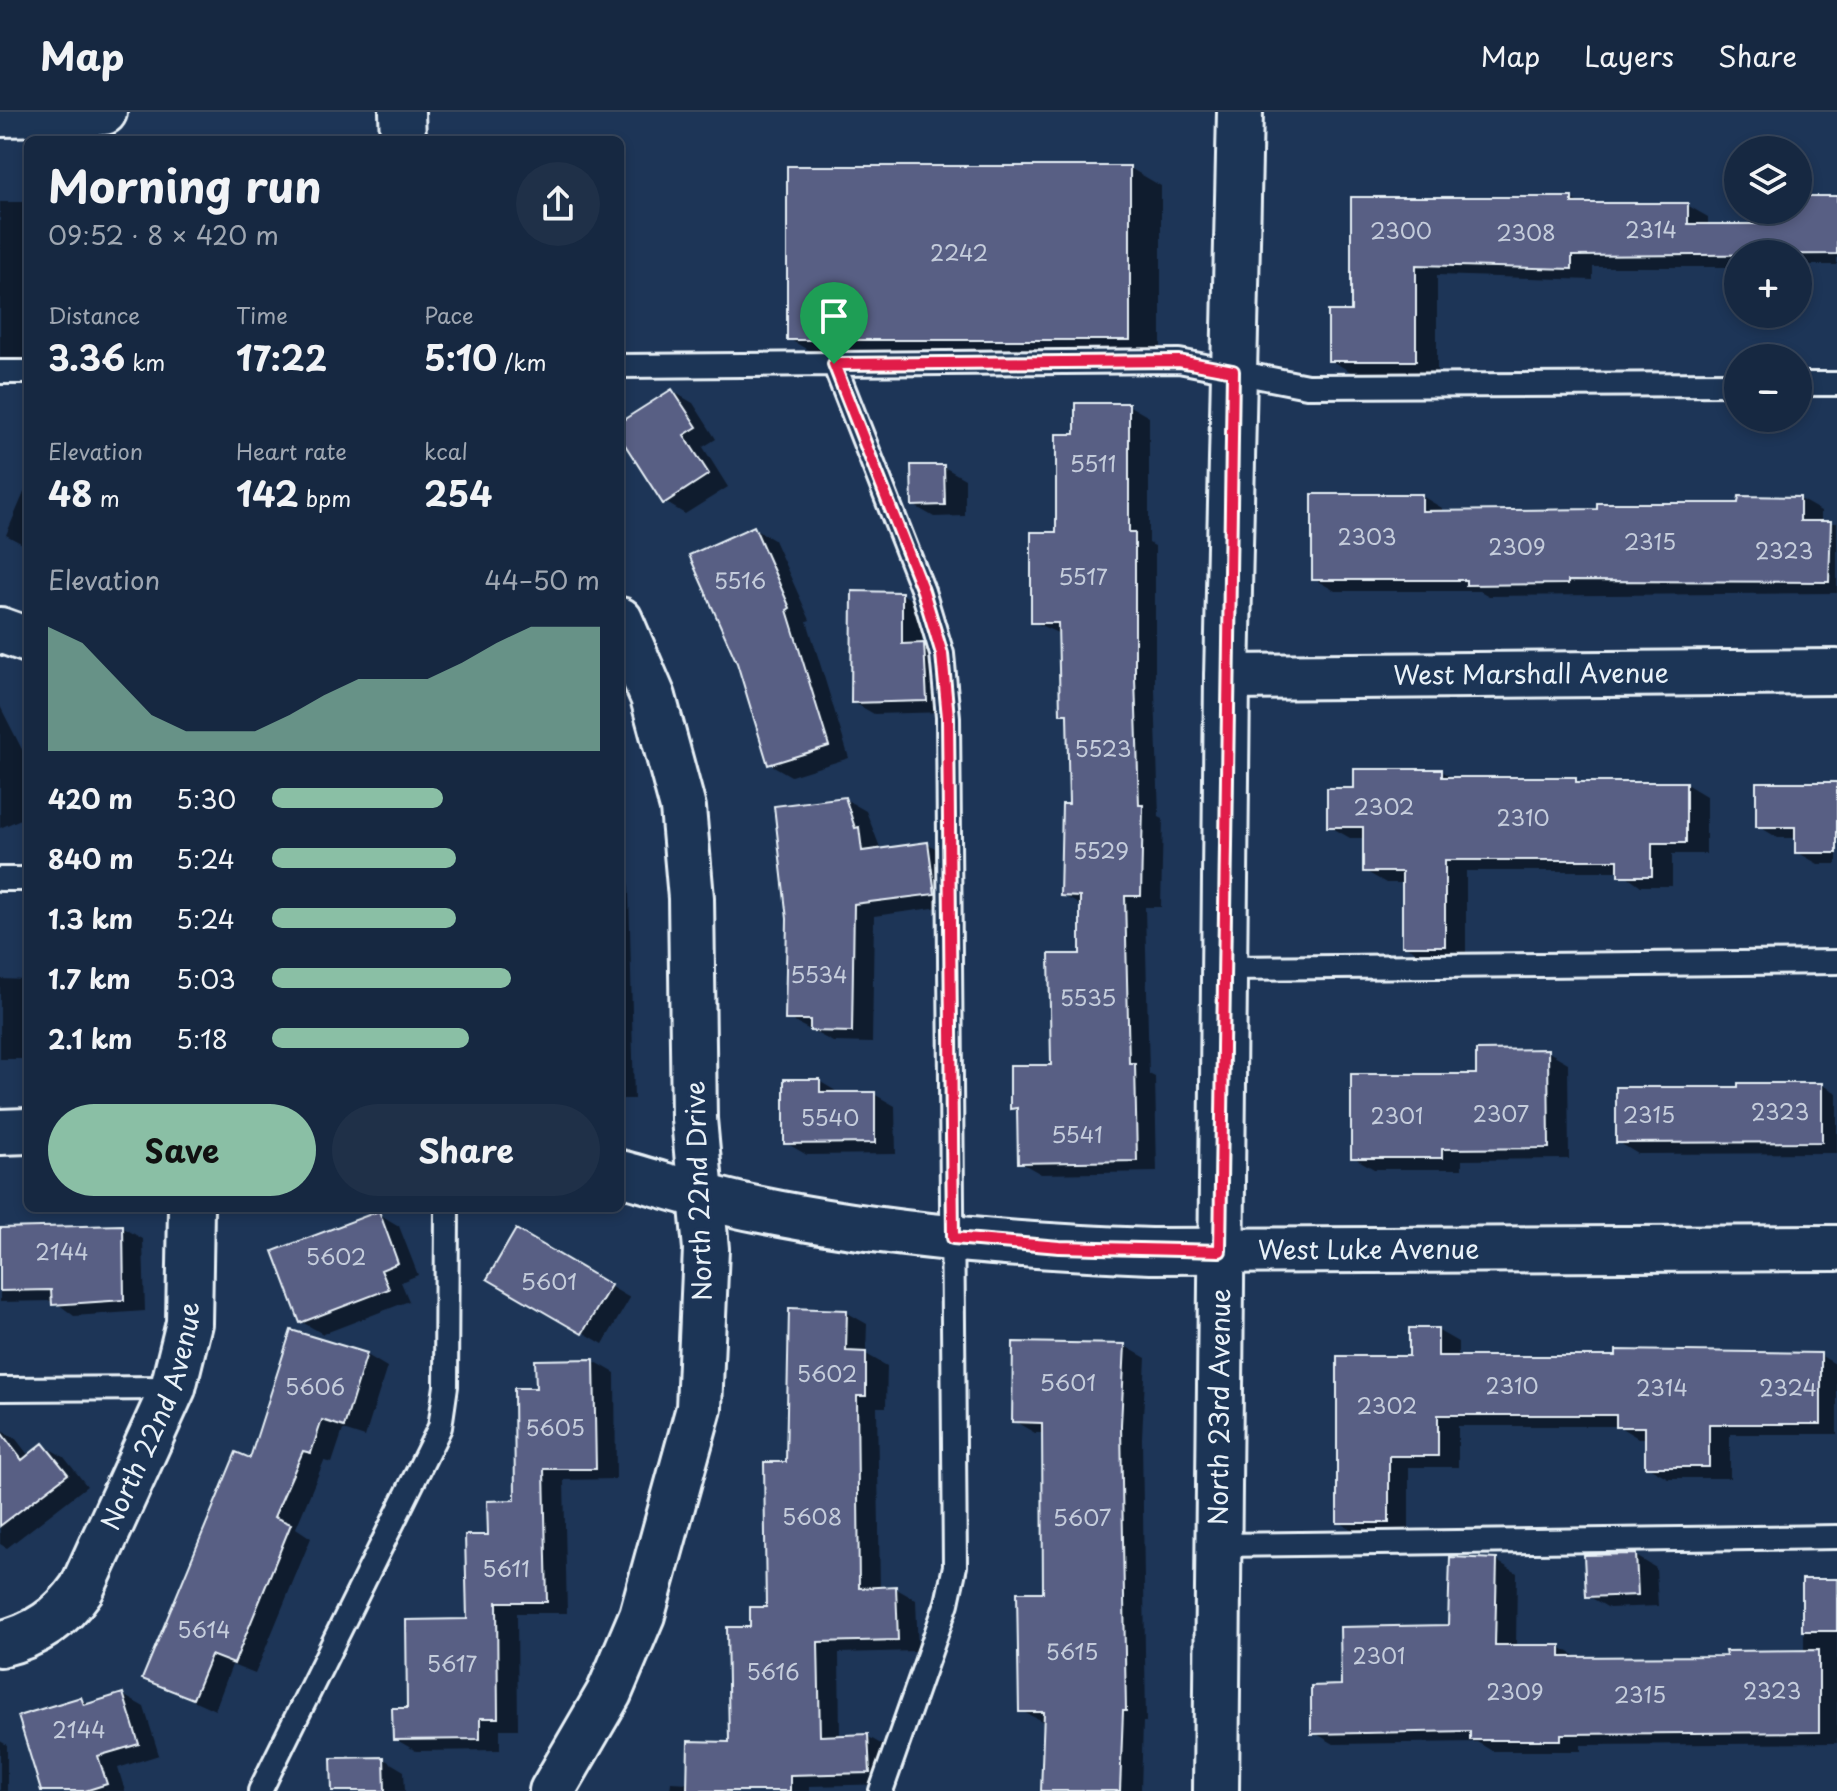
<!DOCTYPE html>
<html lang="en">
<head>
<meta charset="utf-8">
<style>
	:root { --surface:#162841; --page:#1f3048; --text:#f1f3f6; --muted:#9ea6b1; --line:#35445a; --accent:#8abfa5 }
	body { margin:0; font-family:"Playpen Sans",sans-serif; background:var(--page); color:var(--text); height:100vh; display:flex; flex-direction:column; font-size:30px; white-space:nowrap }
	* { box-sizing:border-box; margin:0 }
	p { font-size:26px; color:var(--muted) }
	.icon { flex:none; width:44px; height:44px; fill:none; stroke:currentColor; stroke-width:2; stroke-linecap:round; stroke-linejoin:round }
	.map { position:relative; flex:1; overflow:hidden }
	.details { position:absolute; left:24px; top:24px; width:600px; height:1076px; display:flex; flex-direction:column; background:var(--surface); border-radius:12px; box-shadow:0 4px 12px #0003,0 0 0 2px var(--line) }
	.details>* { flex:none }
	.controls { position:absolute; left:1724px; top:24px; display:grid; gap:16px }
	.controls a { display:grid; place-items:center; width:88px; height:88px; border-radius:50%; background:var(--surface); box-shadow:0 4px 12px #0003,0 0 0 2px var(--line); font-size:40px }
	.pin { position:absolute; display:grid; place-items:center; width:68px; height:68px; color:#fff; margin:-82px -34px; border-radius:50% 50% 50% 0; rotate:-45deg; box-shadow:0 0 8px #0007 }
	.pin .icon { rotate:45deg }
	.round { display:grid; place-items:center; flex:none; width:84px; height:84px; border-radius:42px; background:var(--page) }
	.headline { display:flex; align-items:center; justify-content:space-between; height:136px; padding:0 24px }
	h1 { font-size:44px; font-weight:700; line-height:60px }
	.figures { display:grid; grid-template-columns:repeat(3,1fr); gap:12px; height:136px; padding:8px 24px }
	.figures div { display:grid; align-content:center }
	.figures b { font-size:34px; font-weight:700 }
	.figures small { font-size:22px; font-weight:400 }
	.figures p { font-size:22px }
	.chart { height:224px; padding:16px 24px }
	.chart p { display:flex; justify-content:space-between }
	.chart svg { width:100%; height:144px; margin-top:8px; fill:var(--accent); opacity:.7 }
	.cta { display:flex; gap:16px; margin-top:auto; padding:16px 24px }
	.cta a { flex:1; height:92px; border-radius:48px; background:var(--accent); color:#111; font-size:32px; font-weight:700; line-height:92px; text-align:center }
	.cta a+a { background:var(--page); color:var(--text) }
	ul { padding:0 24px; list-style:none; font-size:26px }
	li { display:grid; grid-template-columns:128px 96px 1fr; align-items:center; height:60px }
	li i { height:20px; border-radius:10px; background:var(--accent) }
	header { display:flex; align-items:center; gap:48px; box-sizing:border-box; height:112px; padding:0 40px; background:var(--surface); border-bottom:2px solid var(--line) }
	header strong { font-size:38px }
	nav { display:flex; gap:44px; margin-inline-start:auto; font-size:28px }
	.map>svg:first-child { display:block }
	.shadow { fill:#0007 }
	.building { fill:#595e84; stroke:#e8f1f8; stroke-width:2 }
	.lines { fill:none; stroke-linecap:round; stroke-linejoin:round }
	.service-casing { stroke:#e8f1f8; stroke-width:28 }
	.minor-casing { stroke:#e8f1f8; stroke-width:50 }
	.tertiary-casing { stroke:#e8f1f8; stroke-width:50 }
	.service { stroke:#1d3557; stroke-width:22 }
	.minor { stroke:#1d3557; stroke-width:44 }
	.tertiary { stroke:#1d3557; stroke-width:44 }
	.route-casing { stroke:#fff; stroke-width:16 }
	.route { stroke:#e11d48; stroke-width:10 }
	.labels { text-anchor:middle; stroke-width:7; stroke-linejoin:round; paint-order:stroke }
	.number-label { font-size:22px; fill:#c4ccdb }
	.street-label { font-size:26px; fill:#e8f1f8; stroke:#1d3557 }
</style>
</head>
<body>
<header>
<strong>Map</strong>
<nav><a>Map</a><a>Layers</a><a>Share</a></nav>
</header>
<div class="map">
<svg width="1837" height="1679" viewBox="0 0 1837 1679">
	<rect width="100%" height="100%" fill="#1d3557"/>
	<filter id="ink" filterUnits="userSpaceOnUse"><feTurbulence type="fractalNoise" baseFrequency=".0125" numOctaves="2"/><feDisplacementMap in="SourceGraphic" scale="16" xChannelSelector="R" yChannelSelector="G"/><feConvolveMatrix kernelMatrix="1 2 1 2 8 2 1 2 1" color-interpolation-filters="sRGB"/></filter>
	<g filter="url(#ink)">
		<path class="shadow" d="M 1130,56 L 1161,74 L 1161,245 L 820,245 L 789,227 Z
			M 1798,86 L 1837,86 L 1837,153 L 1798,153 L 1798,142 L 1738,142 L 1738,155 L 1593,155 L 1593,168 L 1437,163 L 1437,260 L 1351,260 L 1330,248 L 1353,201 L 1353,87 L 1572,87 L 1582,93 L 1687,93 L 1708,105 L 1708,114 L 1768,114 L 1768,98 L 1798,98 Z
			M 0,90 L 28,90 L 28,252 L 0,251 Z
			M 672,279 L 693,291 L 716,327 L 703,335 L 728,375 L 685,402 L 665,390 L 620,322 L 620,313 Z
			M 1128,293 L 1149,305 L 1149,431 L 1155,434 L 1155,578 L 1159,705 L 1163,707 L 1161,795 L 1145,795 L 1149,962 L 1155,965 L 1157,1060 L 1041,1062 L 1020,1050 L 1019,1000 L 1012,996 L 1053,955 L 1082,843 L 1082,794 L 1062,783 L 1071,694 L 1069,605 L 1062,601 L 1060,522 L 1033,510 L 1058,422 L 1077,324 Z
			M 944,355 L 965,367 L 965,404 L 934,405 L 913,393 Z
			M 28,371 L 28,435 L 6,423 Z
			M 1422,384 L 1442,396 L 1442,401 L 1740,393 L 1800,387 L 1821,399 L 1821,411 L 1837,411 L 1837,481 L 1489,484 L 1480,479 L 1335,479 L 1314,467 Z
			M 754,416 L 774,428 L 810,508 L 807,509 L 849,646 L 791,664 L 770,652 Z
			M 902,482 L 923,494 L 922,533 L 944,545 L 947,600 L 874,602 L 853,590 Z
			M 0,594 L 28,649 L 28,704 L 0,716 Z
			M 1442,659 L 1454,667 L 1575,667 L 1585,672 L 1686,672 L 1706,684 L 1706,742 L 1672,742 L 1672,774 L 1641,774 L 1620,759 L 1466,759 L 1466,845 L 1425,845 L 1404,833 L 1404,771 L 1386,771 L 1365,759 L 1365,726 L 1350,726 L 1329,714 L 1356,678 Z
			M 1837,671 L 1837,752 L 1818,752 L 1797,740 L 1797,726 L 1778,726 L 1758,714 Z
			M 845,687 L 866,699 L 881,738 L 928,732 L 949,744 L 955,793 L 874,804 L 872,931 L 833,930 L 787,906 Z
			M 620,735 L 629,775 L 634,987 L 620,987 Z
			M 0,867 L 28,868 L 28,947 L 0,947 Z
			M 1547,939 L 1568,951 L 1569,1047 L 1462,1048 L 1462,1057 L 1374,1057 L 1353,1045 L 1478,964 Z
			M 819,969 L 841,982 L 874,982 L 895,994 L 896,1042 L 807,1043 L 786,1031 Z
			M 1822,973 L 1837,981 L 1837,1041 L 1638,1042 L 1618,1030 L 1740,977 Z
			M 379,1102 L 399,1114 L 418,1163 L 401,1170 L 409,1189 L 323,1222 L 302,1210 Z
			M 122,1115 L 143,1127 L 145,1199 L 74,1204 L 54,1189 L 0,1190 L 0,1118 Z
			M 517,1120 L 630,1186 L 603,1232 L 490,1166 Z
			M 846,1200 L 867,1212 L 866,1242 L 887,1254 L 886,1295 L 877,1295 L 880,1477 L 895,1476 L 916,1488 L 918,1539 L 839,1541 L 840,1625 L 867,1624 L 888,1636 L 890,1672 L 810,1674 L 810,1679 L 670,1679 L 671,1670 L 689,1671 L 731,1632 L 752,1517 L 768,1497 L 788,1352 Z
			M 1437,1218 L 1458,1230 L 1458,1246 L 1820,1243 L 1837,1253 L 1837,1322 L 1730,1322 L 1730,1366 L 1668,1366 L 1647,1354 L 1647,1326 L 1638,1326 L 1618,1314 L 1458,1314 L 1458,1355 L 1409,1355 L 1409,1422 L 1359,1422 L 1339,1410 L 1411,1246 Z
			M 292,1220 L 367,1243 L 387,1255 L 365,1325 L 343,1318 L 332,1351 L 324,1349 L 296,1416 L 311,1426 L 255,1562 L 232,1553 L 215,1598 L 144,1566 L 251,1349 Z
			M 1125,1234 L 1146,1246 L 1142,1326 L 1146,1610 L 1143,1610 L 1141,1679 L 1043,1679 L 1046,1611 L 1021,1599 L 1045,1482 L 1044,1321 L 1035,1321 L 1014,1309 Z
			M 594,1249 L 615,1261 L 616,1367 L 564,1368 L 567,1501 L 517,1501 L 518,1617 L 500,1617 L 500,1638 L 416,1639 L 395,1627 L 409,1598 L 469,1509 L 490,1425 L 517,1390 L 538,1278 Z
			M 0,1318 L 16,1327 L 29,1344 L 43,1333 L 64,1345 L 87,1374 L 7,1436 L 0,1432 Z
			M 1636,1444 L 1656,1456 L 1658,1494 L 1609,1496 L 1588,1484 Z
			M 1497,1449 L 1517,1461 L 1516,1535 L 1560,1535 L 1581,1547 L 1728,1546 L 1804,1540 L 1804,1469 L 1837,1469 L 1837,1631 L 1581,1633 L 1581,1639 L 1492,1639 L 1477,1630 L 1334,1632 L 1313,1620 L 1343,1575 L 1450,1515 Z
			M 123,1583 L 144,1595 L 159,1643 L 118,1656 L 125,1679 L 43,1679 L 81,1587 L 91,1593 Z
			M 0,1629 L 7,1633 L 7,1679 L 0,1679 Z
			M 384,1647 L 404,1659 L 405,1679 L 334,1679 Z"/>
		<path class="building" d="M 787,54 L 1130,54 L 1130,228 L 787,228 Z
			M 1798,84 L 1837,84 L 1837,142 L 1572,144 L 1572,157 L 1416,153 L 1416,249 L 1328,249 L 1328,199 L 1351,199 L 1351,85 L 1572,85 L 1572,91 L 1688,91 L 1688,112 L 1766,112 L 1766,98 L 1798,98 Z
			M 672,277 L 697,315 L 684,323 L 709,362 L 663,392 L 620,325 L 620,310 Z
			M 1075,291 L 1129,291 L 1129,420 L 1135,420 L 1135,566 L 1139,693 L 1143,693 L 1141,784 L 1125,784 L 1129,951 L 1135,951 L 1137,1049 L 1018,1051 L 1017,996 L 1010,997 L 1010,953 L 1051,953 L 1049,842 L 1080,842 L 1080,785 L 1060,784 L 1062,692 L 1069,692 L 1067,602 L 1060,602 L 1058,511 L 1031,511 L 1031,420 L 1056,420 L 1056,322 L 1075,322 Z
			M 911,353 L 944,353 L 945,393 L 912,394 Z
			M 1312,382 L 1422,382 L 1422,399 L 1597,397 L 1597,391 L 1738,391 L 1739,384 L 1800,385 L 1800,409 L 1831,409 L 1829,470 L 1568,469 L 1568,472 L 1466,473 L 1466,468 L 1312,468 Z
			M 754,414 L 790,496 L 787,498 L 829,634 L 768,653 L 737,551 L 689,443 Z
			M 852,479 L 902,480 L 902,532 L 924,531 L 927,589 L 851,591 Z
			M 1354,657 L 1442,657 L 1442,665 L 1576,665 L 1576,670 L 1686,670 L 1686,731 L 1652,731 L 1652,764 L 1618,764 L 1618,748 L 1445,748 L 1445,834 L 1402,834 L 1402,760 L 1363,760 L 1363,715 L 1327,715 L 1327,676 L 1354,676 Z
			M 1756,670 L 1837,670 L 1837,741 L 1795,741 L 1795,715 L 1756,715 Z
			M 845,685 L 855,716 L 859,715 L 862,739 L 928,730 L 935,782 L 854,792 L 852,920 L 810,919 L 810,908 L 785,908 L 787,807 L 774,694 Z
			M 1548,937 L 1549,1036 L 1442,1037 L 1442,1046 L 1351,1046 L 1351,962 L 1476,962 L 1476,938 Z
			M 784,967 L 820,967 L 820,980 L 875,980 L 875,1031 L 784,1032 Z
			M 1738,971 L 1822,971 L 1822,1030 L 1616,1031 L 1616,975 L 1738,975 Z
			M 379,1099 L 398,1151 L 381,1158 L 389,1177 L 300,1211 L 273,1139 Z
			M 123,1113 L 124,1188 L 52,1193 L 51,1178 L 0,1179 L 0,1116 Z
			M 516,1117 L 611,1173 L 582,1222 L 487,1167 Z
			M 789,1196 L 847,1198 L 846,1239 L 866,1240 L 866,1284 L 857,1284 L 859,1476 L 896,1474 L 898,1528 L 818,1530 L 820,1624 L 868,1622 L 870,1661 L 790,1663 L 790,1679 L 687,1679 L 688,1629 L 729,1630 L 727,1515 L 750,1515 L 750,1495 L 766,1495 L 764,1350 L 786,1350 Z
			M 1409,1216 L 1438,1216 L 1438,1244 L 1616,1244 L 1616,1238 L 1821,1241 L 1821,1312 L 1709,1312 L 1709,1355 L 1645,1355 L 1645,1315 L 1616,1315 L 1616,1303 L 1438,1303 L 1438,1344 L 1389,1344 L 1389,1411 L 1337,1411 L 1337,1244 L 1409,1244 Z
			M 291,1218 L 367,1241 L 344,1315 L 322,1308 L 311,1341 L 303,1339 L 274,1405 L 291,1412 L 234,1552 L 211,1543 L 193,1587 L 142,1567 L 236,1340 L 250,1346 Z
			M 1013,1230 L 1125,1232 L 1121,1313 L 1126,1599 L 1123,1599 L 1120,1679 L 1041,1679 L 1044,1600 L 1019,1600 L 1017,1480 L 1043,1480 L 1042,1311 L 1012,1310 Z
			M 594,1247 L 596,1357 L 544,1357 L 547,1490 L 497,1490 L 498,1606 L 480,1606 L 480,1627 L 393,1628 L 392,1596 L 407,1596 L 406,1508 L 467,1507 L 465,1423 L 488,1423 L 487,1389 L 515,1388 L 514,1276 L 536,1276 L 535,1248 Z
			M 0,1319 L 22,1348 L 43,1331 L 68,1362 L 0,1414 Z
			M 1636,1442 L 1638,1483 L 1586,1485 L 1584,1443 Z
			M 1450,1445 L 1497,1447 L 1495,1533 L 1561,1533 L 1561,1545 L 1726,1544 L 1725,1539 L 1819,1538 L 1819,1620 L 1561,1622 L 1561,1628 L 1470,1628 L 1470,1619 L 1311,1622 L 1311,1574 L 1341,1573 L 1340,1515 L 1448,1513 Z
			M 1802,1467 L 1837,1467 L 1837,1519 L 1802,1519 Z
			M 123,1581 L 139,1632 L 98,1644 L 107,1672 L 85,1679 L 41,1679 L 18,1604 L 81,1585 L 84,1593 Z
			M 384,1645 L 385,1679 L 332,1679 L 331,1646 Z"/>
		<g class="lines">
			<g class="service-casing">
				<path id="service" d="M 834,252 L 923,479 L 942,542 L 948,605 L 955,1454 L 947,1491 L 881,1679
					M 620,254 L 1179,249 L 1307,274 L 1738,272
					M 0,260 L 28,260
					M 1798,272 L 1837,272
					M 0,767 L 28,767
					M 1226,856 L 1837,850
					M 0,1277 L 173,1276
					M 1219,1433 L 1837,1425
					M 260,1679 L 440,1315 L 446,1274 L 447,1096"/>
			</g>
			<g class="minor-casing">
				<g id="minor">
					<path d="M 402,0 L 403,28"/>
					<path d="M 0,518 L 28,528"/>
					<path id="s1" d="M 1227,565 L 1837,560"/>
					<path d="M 0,1020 L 28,1019"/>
					<path id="s2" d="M 620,1061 C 665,1073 710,1088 756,1097 C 886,1124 1019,1134 1151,1139 L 1837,1136"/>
					<path id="s3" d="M 0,1532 C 37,1523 61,1506 82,1476 L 173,1276 L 189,1211 L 191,1096"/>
					<path d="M 552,1679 L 609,1581 L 642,1503 L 699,1296 L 706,1137 L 694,1007 L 691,786 L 683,696 L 653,585 L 620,508"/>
				</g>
			</g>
			<g class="tertiary-casing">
				<g id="tertiary">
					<path d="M 0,2 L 104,0"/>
					<path id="s4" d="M 1216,1679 L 1227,565 L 1240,0"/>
				</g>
			</g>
			<use href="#service" class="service"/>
			<use href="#minor" class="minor"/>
			<use href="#tertiary" class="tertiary"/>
		</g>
	</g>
	<g class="lines" filter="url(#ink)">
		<g class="route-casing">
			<path id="route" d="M 1179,249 L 1233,259 L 1220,1139 L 1059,1135 L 953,1126 L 948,605 L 942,542 L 923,479 L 834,252 Z"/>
		</g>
		<use href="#route" class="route"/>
	</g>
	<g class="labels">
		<g class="number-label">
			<text x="1651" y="126">2314</text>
			<text x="1401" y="127">2300</text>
			<text x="1526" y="129">2308</text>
			<text x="959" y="149">2242</text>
			<text x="1093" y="360">5511</text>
			<text x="1367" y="433">2303</text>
			<text x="1650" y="438">2315</text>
			<text x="1517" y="443">2309</text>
			<text x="1784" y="447">2323</text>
			<text x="1083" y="473">5517</text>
			<text x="740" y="477">5516</text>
			<text x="1103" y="645">5523</text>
			<text x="1384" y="703">2302</text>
			<text x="1523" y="714">2310</text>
			<text x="1101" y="747">5529</text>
			<text x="819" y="871">5534</text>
			<text x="1088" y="894">5535</text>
			<text x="1780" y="1008">2323</text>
			<text x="1501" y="1010">2307</text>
			<text x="1649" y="1011">2315</text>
			<text x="1397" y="1012">2301</text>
			<text x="830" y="1014">5540</text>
			<text x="1077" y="1031">5541</text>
			<text x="62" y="1148">2144</text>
			<text x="336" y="1153">5602</text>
			<text x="549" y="1178">5601</text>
			<text x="827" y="1270">5602</text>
			<text x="1068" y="1279">5601</text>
			<text x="1512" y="1282">2310</text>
			<text x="315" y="1283">5606</text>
			<text x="1662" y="1284">2314</text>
			<text x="1788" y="1284">2324</text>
			<text x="1387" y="1302">2302</text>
			<text x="555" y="1324">5605</text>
			<text x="812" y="1413">5608</text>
			<text x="1082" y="1414">5607</text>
			<text x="506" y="1465">5611</text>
			<text x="204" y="1526">5614</text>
			<text x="1072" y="1548">5615</text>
			<text x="1379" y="1552">2301</text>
			<text x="452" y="1560">5617</text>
			<text x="773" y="1568">5616</text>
			<text x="1772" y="1587">2323</text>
			<text x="1515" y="1588">2309</text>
			<text x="1640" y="1591">2315</text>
			<text x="79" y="1626">2144</text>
		</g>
		<g class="street-label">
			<text dy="9" stroke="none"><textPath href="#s1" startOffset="304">West Marshall Avenue</textPath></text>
			<text transform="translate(699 1079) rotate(-92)" y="9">North 22nd Drive</text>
			<text dy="9" stroke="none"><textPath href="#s2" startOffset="756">West Luke Avenue</textPath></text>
			<text dy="9" stroke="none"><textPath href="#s4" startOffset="384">North 23rd Avenue</textPath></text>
			<text dy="9" stroke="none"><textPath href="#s3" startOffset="288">North 22nd Avenue</textPath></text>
		</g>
	</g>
</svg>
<div class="controls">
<a><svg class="icon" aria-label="layers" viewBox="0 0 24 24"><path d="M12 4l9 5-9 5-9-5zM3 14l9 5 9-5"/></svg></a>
<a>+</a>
<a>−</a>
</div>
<div class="pin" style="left:834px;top:252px;background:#1e9e55"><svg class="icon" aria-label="arrive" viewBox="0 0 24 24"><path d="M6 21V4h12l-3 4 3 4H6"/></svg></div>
<section class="details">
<div class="headline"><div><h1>Morning run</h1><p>09:52 · 8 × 420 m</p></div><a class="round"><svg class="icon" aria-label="share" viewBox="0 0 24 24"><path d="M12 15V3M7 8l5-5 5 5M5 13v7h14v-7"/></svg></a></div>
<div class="figures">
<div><p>Distance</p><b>3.36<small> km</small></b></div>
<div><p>Time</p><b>17:22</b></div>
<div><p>Pace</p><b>5:10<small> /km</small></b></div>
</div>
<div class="figures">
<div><p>Elevation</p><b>48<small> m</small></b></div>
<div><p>Heart rate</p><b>142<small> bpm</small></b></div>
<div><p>kcal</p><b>254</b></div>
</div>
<div class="chart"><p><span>Elevation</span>44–50 m</p>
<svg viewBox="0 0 160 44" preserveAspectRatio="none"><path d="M0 44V6L10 11L20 22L30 33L40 38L50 38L60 38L70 33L80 27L90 22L100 22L110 22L120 17L130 11L140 6L150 6L160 6V44z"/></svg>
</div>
<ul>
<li><b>420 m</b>5:30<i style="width:52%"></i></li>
<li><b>840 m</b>5:24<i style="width:56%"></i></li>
<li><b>1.3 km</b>5:24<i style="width:56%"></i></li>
<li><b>1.7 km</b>5:03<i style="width:73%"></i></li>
<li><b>2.1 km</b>5:18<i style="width:60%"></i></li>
</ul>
<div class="cta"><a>Save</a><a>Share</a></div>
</section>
</div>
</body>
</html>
